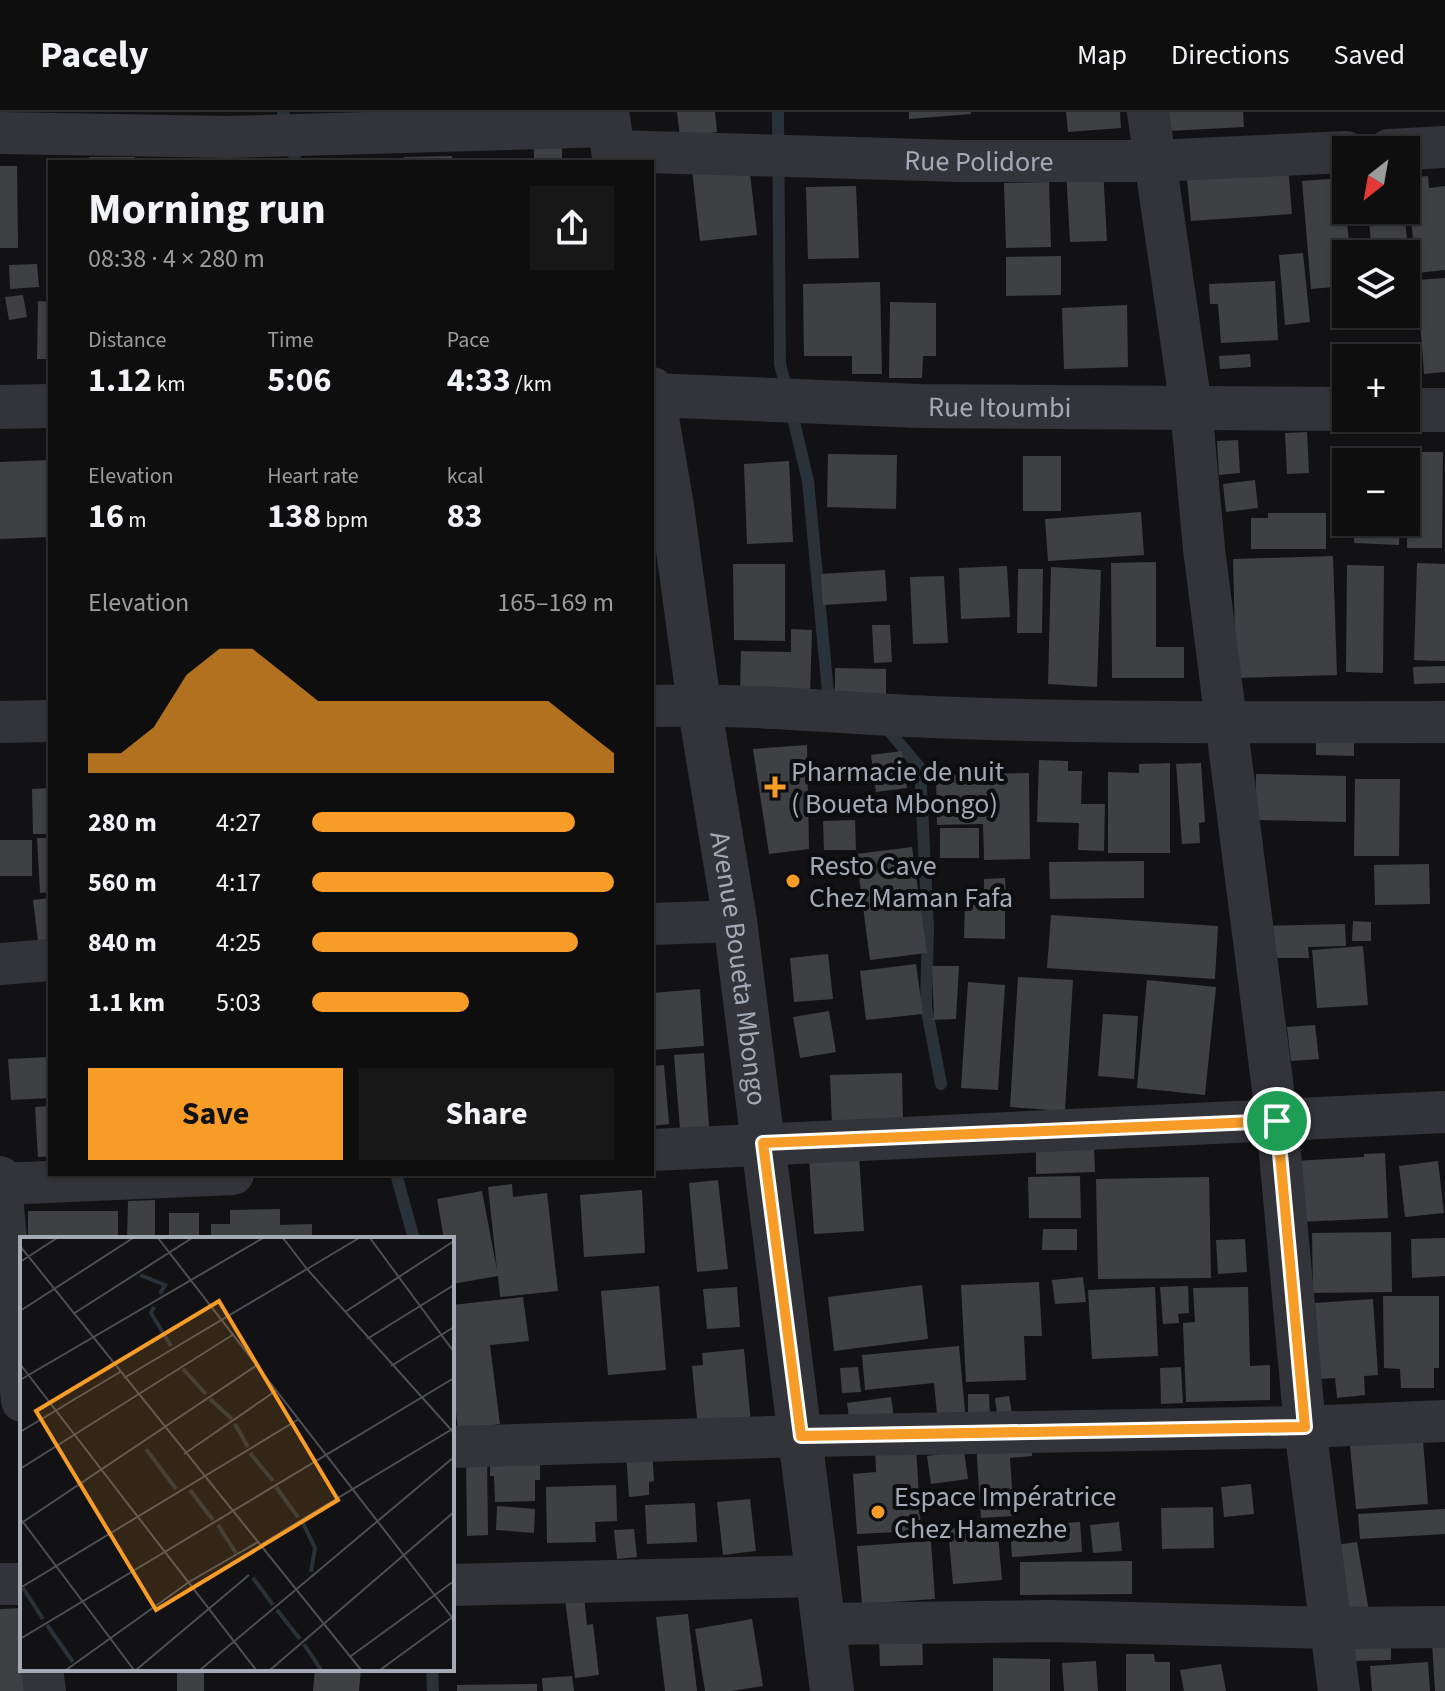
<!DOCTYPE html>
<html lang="en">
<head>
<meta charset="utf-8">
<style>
	:root { --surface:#0e0e0f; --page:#171718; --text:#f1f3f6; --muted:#9b9c9e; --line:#2e2e2f; --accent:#f69c27 }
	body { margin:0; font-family:"Source Sans 3",sans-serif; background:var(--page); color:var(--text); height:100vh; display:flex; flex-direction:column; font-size:30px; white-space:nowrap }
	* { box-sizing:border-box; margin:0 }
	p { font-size:26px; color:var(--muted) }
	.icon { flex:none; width:44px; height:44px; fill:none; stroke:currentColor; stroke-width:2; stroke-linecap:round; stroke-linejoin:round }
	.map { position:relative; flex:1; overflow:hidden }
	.details { position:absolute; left:48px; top:48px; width:606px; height:1016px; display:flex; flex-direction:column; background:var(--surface); border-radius:0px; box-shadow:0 2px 6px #0004,0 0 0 2px var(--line) }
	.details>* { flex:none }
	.needle { width:52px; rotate:211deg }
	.buttons { position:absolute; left:1332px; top:24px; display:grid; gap:16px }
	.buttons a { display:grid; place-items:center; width:88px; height:88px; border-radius:0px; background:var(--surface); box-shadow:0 2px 6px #0004,0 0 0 2px var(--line); font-size:40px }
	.pin { position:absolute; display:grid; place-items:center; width:68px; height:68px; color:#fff; margin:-34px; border:4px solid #fff; border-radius:50%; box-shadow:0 2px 8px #0007 }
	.round { display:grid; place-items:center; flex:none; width:84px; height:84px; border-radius:0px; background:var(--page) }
	.summary { display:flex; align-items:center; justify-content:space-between; height:136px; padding:0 40px }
	h1 { font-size:44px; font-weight:700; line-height:60px }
	.stats { display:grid; grid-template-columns:repeat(3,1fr); gap:12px; height:136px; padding:8px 40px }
	.stats div { display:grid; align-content:center }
	.stats b { font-size:34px; font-weight:700 }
	.stats small { font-size:22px; font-weight:400 }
	.stats p { font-size:22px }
	.chart { height:224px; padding:16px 40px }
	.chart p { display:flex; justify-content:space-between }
	.chart svg { width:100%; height:144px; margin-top:8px; fill:var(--accent); opacity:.7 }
	.action { display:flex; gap:16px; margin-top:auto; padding:16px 40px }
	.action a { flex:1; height:92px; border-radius:0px; background:var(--accent); color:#111; font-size:32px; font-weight:700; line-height:92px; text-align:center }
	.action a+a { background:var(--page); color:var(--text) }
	ul { padding:0 40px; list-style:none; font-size:26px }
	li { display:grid; grid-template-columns:128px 96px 1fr; align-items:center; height:60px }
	li i { height:20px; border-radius:10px; background:var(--accent) }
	header { display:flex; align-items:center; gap:48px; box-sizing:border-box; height:112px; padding:0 40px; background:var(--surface); border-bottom:2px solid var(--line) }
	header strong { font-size:38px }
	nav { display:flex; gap:44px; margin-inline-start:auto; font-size:28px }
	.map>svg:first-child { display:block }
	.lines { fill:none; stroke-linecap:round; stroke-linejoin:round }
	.stream { stroke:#283238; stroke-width:12 }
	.building { fill:#3e4044 }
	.minor { stroke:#333439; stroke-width:42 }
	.tertiary { stroke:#333439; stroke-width:44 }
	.route-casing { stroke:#fff; stroke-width:16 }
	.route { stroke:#f69c27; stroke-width:10 }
	.poi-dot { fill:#f69c27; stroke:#0d0d0f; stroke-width:3 }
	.labels { text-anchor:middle; stroke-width:8; stroke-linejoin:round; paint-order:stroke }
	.street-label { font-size:28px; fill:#a3aab5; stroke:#0d0d0f }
	.poi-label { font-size:28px; fill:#a3aab5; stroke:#0d0d0f; text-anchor:start }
	.inset-river { fill:none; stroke:#283238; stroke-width:4 }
	.inset-road { fill:none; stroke:#4c4f54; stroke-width:2 }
	.view { fill:#f69c27; fill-opacity:0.15; stroke:#f69c27; stroke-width:4 }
	.inset-edge { fill:none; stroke:#a3aab5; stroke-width:4 }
</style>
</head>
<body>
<header>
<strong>Pacely</strong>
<nav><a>Map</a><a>Directions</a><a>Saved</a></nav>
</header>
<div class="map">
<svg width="1445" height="1579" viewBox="0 0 1445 1579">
	<rect width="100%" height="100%" fill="#121214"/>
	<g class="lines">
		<path class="stream" d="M 283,0 L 296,50
			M 778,0 L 780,252 L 787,280
			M 791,297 L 808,369 L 828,580 L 838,586
			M 885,614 L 920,656 L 928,816 L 926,894 L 941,972
			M 396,1062 L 414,1127
			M 432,1557 L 433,1579"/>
	</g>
	<path class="building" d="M 677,0 L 715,0 L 717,20 L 680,25 Z
		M 909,0 L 971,0 L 971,2 L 909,7 Z
		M 1066,0 L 1120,0 L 1121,16 L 1068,20 Z
		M 1168,0 L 1243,0 L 1244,15 L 1169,19 Z
		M 534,29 L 562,30 L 562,50 L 534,50 Z
		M 452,44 L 453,50 L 404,50 L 404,45 Z
		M 89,45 L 135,45 L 135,50 L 89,50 Z
		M 749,52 L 757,123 L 700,129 L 692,58 Z
		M 0,54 L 17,54 L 18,136 L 0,136 Z
		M 1288,54 L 1292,102 L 1191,109 L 1186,56 Z
		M 1103,56 L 1107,129 L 1070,130 L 1066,58 Z
		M 1428,64 L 1429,76 L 1445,74 L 1445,158 L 1417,161 L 1406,66 Z
		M 1343,66 L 1350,142 L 1346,142 L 1346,174 L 1311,177 L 1302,69 Z
		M 1049,70 L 1051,135 L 1006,136 L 1004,71 Z
		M 856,74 L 859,146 L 808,147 L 806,75 Z
		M 1368,98 L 1404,98 L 1411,166 L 1406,166 L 1406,142 L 1372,142 Z
		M 1303,141 L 1310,210 L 1285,213 L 1279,143 Z
		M 1061,144 L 1061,183 L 1006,184 L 1006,145 Z
		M 37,152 L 39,175 L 10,177 L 9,153 Z
		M 1445,166 L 1445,260 L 1424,262 L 1417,168 Z
		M 1275,169 L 1278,228 L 1221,231 L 1218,192 L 1210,192 L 1209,172 Z
		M 880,170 L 882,262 L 852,262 L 852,244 L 804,244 L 803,172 Z
		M 23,183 L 27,205 L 9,208 L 5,185 Z
		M 38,189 L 50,190 L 50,247 L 37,247 Z
		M 890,190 L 936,191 L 936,244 L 923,244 L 922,266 L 889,266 Z
		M 1127,193 L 1128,255 L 1064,257 L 1062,196 Z
		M 1250,242 L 1251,255 L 1220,257 L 1219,244 Z
		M 1307,320 L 1309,361 L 1287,362 L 1285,321 Z
		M 1238,328 L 1240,361 L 1219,363 L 1217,329 Z
		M 1408,340 L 1443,340 L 1442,436 L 1407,436 Z
		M 828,342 L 897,343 L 896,397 L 827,395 Z
		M 1356,343 L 1401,344 L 1401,350 L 1356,350 Z
		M 1023,344 L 1061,344 L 1061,399 L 1023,399 Z
		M 49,348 L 50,425 L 0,427 L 0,350 Z
		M 789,349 L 793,430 L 747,432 L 744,352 Z
		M 1255,368 L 1258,396 L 1226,400 L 1223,372 Z
		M 1141,400 L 1144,443 L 1048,449 L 1045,407 Z
		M 1268,401 L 1326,401 L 1326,437 L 1251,437 L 1251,406 L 1268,406 Z
		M 1355,410 L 1400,410 L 1399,433 L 1354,431 Z
		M 1333,444 L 1337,563 L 1236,566 L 1233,447 Z
		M 1156,450 L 1156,535 L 1184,535 L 1184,566 L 1112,566 L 1111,451 Z
		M 1417,451 L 1445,452 L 1445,549 L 1414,548 Z
		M 733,452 L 785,452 L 785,529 L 734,528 Z
		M 1347,453 L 1384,454 L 1383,561 L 1346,560 Z
		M 1007,454 L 1010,505 L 961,507 L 959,456 Z
		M 1051,455 L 1101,458 L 1097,575 L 1048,572 Z
		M 1018,457 L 1043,457 L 1042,521 L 1017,521 Z
		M 885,458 L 887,489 L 823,493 L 821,462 Z
		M 944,464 L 948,531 L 913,532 L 910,465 Z
		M 872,513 L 890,513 L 892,550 L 874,551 Z
		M 791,517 L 812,518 L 810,583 L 740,581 L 741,539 L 791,540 Z
		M 1445,554 L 1445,571 L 1414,572 L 1413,555 Z
		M 835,556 L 886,557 L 886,583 L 835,583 Z
		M 1316,625 L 1354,626 L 1354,644 L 1316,643 Z
		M 807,633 L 809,737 L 769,742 L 753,637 Z
		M 902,639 L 907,676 L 876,680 L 871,643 Z
		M 1039,648 L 1068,649 L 1068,659 L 1082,659 L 1081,692 L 1105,692 L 1104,739 L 1078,738 L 1079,711 L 1037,710 Z
		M 1170,651 L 1170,741 L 1108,741 L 1108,660 L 1139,661 L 1139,652 Z
		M 1201,651 L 1205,710 L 1199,711 L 1200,731 L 1182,732 L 1176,652 Z
		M 1029,661 L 1030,747 L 984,748 L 983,712 L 937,713 L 936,663 Z
		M 1256,662 L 1346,664 L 1346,710 L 1255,708 Z
		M 1355,667 L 1400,667 L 1399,744 L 1354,744 Z
		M 50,676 L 50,722 L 33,722 L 32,677 Z
		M 855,708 L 856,738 L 824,738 L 823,709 Z
		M 940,716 L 979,716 L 979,746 L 940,746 Z
		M 37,726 L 50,726 L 50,780 L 40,781 Z
		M 0,728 L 32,728 L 32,764 L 0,764 Z
		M 912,735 L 927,841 L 870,848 L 856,742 Z
		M 1144,749 L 1144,786 L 1050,787 L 1049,750 Z
		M 1429,752 L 1430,792 L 1375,793 L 1374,753 Z
		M 1005,766 L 1006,787 L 984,788 L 984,767 Z
		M 50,786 L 50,827 L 38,829 L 33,788 Z
		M 965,793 L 1005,794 L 1005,827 L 964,826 Z
		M 1051,803 L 1218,814 L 1215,867 L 1047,856 Z
		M 1353,809 L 1371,810 L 1371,829 L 1352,829 Z
		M 1345,812 L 1346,834 L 1308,835 L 1309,846 L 1259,846 L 1257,814 Z
		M 1363,834 L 1368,893 L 1317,896 L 1312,838 Z
		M 828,842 L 833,887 L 794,890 L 790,846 Z
		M 916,852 L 923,902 L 866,908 L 860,859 Z
		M 932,854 L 959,854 L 956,907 L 930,908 L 934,906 Z
		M 1018,865 L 1073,868 L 1065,999 L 1010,995 Z
		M 1147,868 L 1216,875 L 1205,983 L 1137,976 Z
		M 968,870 L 1005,873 L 998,978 L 961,976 Z
		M 700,877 L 704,934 L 652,938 L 652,881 Z
		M 829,899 L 836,940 L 800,946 L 793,905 Z
		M 1103,902 L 1138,904 L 1134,967 L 1098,964 Z
		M 1315,913 L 1319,947 L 1291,949 L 1287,915 Z
		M 704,941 L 709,1015 L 680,1017 L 674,943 Z
		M 50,945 L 50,986 L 11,988 L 8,947 Z
		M 664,953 L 669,1012 L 652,1014 L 652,954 Z
		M 902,961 L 903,1010 L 832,1012 L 830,963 Z
		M 50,994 L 50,1044 L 38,1045 L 35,995 Z
		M 1094,1032 L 1095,1060 L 1036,1062 L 1036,1034 Z
		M 1385,1041 L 1388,1106 L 1298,1110 L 1294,1049 L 1364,1045 L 1364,1042 Z
		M 859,1043 L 864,1119 L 814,1122 L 809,1046 Z
		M 1438,1049 L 1444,1101 L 1405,1105 L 1399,1054 Z
		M 1080,1064 L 1081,1106 L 1029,1106 L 1028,1065 Z
		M 1209,1065 L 1211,1166 L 1098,1167 L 1096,1067 Z
		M 718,1068 L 728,1157 L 697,1160 L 689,1071 Z
		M 512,1072 L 513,1085 L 547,1081 L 558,1179 L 500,1185 L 498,1164 L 452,1172 L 452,1127 L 444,1127 L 437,1087 L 482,1079 L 497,1158 L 488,1075 Z
		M 642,1078 L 645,1141 L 584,1145 L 580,1083 Z
		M 155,1088 L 155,1127 L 127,1127 L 128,1089 Z
		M 280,1097 L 280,1113 L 312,1112 L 312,1127 L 211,1127 L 211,1112 L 230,1112 L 230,1098 Z
		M 28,1099 L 118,1099 L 118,1127 L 28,1127 Z
		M 169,1101 L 199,1101 L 199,1127 L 169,1127 Z
		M 1043,1117 L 1077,1117 L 1077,1138 L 1042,1138 Z
		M 1391,1120 L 1392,1180 L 1313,1181 L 1312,1121 Z
		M 1445,1126 L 1445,1164 L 1412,1166 L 1411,1127 Z
		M 1245,1127 L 1247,1160 L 1218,1162 L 1216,1128 Z
		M 1083,1165 L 1086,1190 L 1055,1192 L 1052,1168 Z
		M 1039,1170 L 1042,1224 L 1024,1224 L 1026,1268 L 966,1270 L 961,1173 Z
		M 922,1173 L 928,1227 L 834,1239 L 828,1185 Z
		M 659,1174 L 666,1258 L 608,1263 L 601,1179 Z
		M 1188,1174 L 1189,1201 L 1178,1202 L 1179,1211 L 1163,1212 L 1160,1175 Z
		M 737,1175 L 740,1215 L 707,1217 L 703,1177 Z
		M 1155,1175 L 1158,1244 L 1092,1247 L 1088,1178 Z
		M 1248,1175 L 1250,1254 L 1270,1253 L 1270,1288 L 1186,1290 L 1183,1211 L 1195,1210 L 1193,1176 Z
		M 1383,1184 L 1439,1184 L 1439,1256 L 1434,1256 L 1434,1276 L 1401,1276 L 1400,1257 L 1384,1256 Z
		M 523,1185 L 529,1229 L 490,1233 L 500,1312 L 458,1318 L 452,1267 L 452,1193 Z
		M 1373,1187 L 1378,1263 L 1364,1264 L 1365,1283 L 1337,1286 L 1335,1266 L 1320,1267 L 1315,1191 Z
		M 959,1234 L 965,1300 L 937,1302 L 934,1271 L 865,1278 L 862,1243 Z
		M 744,1237 L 751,1312 L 698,1317 L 692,1254 L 703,1253 L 702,1241 Z
		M 858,1255 L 861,1280 L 842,1281 L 840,1256 Z
		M 1181,1255 L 1183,1291 L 1161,1292 L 1160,1256 Z
		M 968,1282 L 989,1282 L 990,1304 L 968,1304 Z
		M 1009,1284 L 1012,1301 L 997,1302 L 995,1286 Z
		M 891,1285 L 894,1306 L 850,1312 L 847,1291 Z
		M 1423,1328 L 1428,1392 L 1356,1397 L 1350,1334 Z
		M 1031,1329 L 1032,1344 L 1010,1346 L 1014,1404 L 981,1406 L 976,1332 Z
		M 916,1334 L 921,1419 L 857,1422 L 853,1362 L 876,1360 L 875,1337 Z
		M 652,1338 L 654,1369 L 649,1370 L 649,1383 L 629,1385 L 626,1340 Z
		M 964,1339 L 968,1367 L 931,1372 L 927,1344 Z
		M 487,1340 L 488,1423 L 467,1424 L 466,1341 Z
		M 490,1340 L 540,1340 L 540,1368 L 535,1368 L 535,1389 L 495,1390 L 494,1364 L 490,1364 Z
		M 1251,1372 L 1254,1402 L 1224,1405 L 1221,1375 Z
		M 616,1373 L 617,1409 L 595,1410 L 596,1430 L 547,1431 L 546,1375 Z
		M 750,1387 L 756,1439 L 723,1443 L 717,1390 Z
		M 695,1391 L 697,1430 L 647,1432 L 645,1393 Z
		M 497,1394 L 535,1397 L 534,1421 L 496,1418 Z
		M 1213,1395 L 1214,1436 L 1162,1437 L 1161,1396 Z
		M 1445,1397 L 1445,1422 L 1360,1427 L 1358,1402 Z
		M 1080,1410 L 1082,1440 L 1012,1445 L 1010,1415 Z
		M 1119,1410 L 1122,1439 L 1093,1441 L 1090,1413 Z
		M 997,1412 L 1002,1468 L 953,1472 L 948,1417 Z
		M 634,1417 L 637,1445 L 617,1447 L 614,1418 Z
		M 931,1429 L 935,1487 L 862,1492 L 857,1434 Z
		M 1357,1430 L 1369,1499 L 1347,1502 L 1335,1433 Z
		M 1132,1449 L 1132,1482 L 1020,1483 L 1020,1450 Z
		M 584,1485 L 587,1513 L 593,1512 L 599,1563 L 575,1566 L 565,1487 Z
		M 22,1496 L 22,1557 L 28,1579 L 0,1579 L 0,1497 Z
		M 688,1502 L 697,1579 L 665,1579 L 656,1505 Z
		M 752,1507 L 763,1574 L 731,1579 L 705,1579 L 695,1517 Z
		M 922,1524 L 923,1553 L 880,1554 L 879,1525 Z
		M 1445,1530 L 1445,1579 L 1435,1579 L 1432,1531 Z
		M 1350,1531 L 1391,1531 L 1391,1548 L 1351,1549 Z
		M 1126,1542 L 1154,1542 L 1155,1550 L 1170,1550 L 1170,1579 L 1126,1579 Z
		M 993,1546 L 1050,1547 L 1050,1579 L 993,1579 Z
		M 1096,1549 L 1098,1579 L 1064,1579 L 1062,1551 Z
		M 1428,1550 L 1430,1579 L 1372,1579 L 1370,1554 Z
		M 1221,1552 L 1226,1579 L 1184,1579 L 1180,1558 Z
		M 177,1557 L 204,1557 L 204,1579 L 177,1579 Z
		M 315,1557 L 361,1557 L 359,1579 L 313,1579 Z
		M 572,1564 L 574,1579 L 543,1579 L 542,1566 Z
		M 537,1572 L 537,1579 L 457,1579 L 457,1573 Z"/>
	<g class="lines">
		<g class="minor">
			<path d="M 1148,0 L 1191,295 L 1204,437 L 1277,1009 L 1305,1315 L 1339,1579"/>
			<path d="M 0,21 L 228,25 L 610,14"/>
			<path d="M 1389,38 L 1445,35"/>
			<path id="s1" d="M 613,39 L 958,49 L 1154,49 L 1346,40"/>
			<path d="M 652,594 C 745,591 838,601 930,605 C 1102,612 1274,610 1445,610"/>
			<path d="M 0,610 L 50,609"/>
			<path d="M 652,812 L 735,809"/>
			<path d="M 0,852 L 50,848"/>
			<path d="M 652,1038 L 1445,1000"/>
			<path d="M 0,1065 L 22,1289"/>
			<path d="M 1,1072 L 233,1062"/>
			<path d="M 452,1335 L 801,1324 L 1305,1315 L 1445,1309"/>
			<path d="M 0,1472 L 22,1472"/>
			<path d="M 452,1473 L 817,1464"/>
			<path d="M 823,1512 L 1049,1509 L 1332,1516 L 1445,1515"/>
			<path d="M 42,1557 L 45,1579"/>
		</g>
		<g class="tertiary">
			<path d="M 607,0 L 615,50"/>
			<path id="s2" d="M 652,277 L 672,394 L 699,592 L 735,809 L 832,1579"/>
			<path id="s3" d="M 652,283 L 920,294 L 1346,297"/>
			<path d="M 0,295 L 50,294"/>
			<path d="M 1406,298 L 1445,298"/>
		</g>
	</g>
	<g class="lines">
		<g class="route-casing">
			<path id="route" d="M 1277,1009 L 1305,1315 L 801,1324 L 763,1031 Z"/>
		</g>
		<use href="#route" class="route"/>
	</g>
	<g class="poi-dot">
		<path d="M771 663h8v8h8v8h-8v8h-8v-8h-8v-8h8z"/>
		<circle cx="793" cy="769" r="8"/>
		<circle cx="878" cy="1400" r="8"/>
	</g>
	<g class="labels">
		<g class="street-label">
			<text dy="10" stroke="none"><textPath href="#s1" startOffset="366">Rue Polidore</textPath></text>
			<text dy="10" stroke="none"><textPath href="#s3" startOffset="348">Rue Itoumbi</textPath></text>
			<text dy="10" stroke="none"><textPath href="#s2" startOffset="586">Avenue Boueta Mbongo</textPath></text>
		</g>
		<g class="poi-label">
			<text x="791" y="669">Pharmacie de nuit<tspan x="791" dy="32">( Boueta Mbongo)</tspan></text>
			<text x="809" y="763">Resto Cave<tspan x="809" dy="32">Chez Maman Fafa</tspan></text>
			<text x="894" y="1394">Espace Impératrice<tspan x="894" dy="32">Chez Hamezhe</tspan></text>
		</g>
	</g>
	<g transform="translate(20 1125)">
		<rect width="434" height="434" fill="#121214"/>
		<path class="inset-river" d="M 120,38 L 145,48 L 140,57M 134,70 L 131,76 L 151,109M 163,132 L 186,157M 190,162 L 212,182M 215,187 L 228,210M 126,212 L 156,252M 230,216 L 253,244M 256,250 L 278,280M 170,253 L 193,283M 282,284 L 295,311 L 291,335M 198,288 L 216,316M 233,341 L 253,368M 3,351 L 23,382M 257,373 L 280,402M 27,388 L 53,425M 284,407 L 301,433"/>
		<path class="inset-road" d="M 138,1 L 434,383M 263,1 L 287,32 L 339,1M 350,1 L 434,115M 0,9 L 341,433M 0,25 L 37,1M 0,74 L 113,1M 325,75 L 434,4M 53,77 L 172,1M 347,102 L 434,48M 0,127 L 236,433M 371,129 L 434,90M 104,141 L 287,32 L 434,196M 0,143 L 243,1M 0,195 L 100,135M 164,217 L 257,153M 0,232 L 214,97M 0,281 L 114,433M 0,287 L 237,128M 240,308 L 434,191M 0,351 L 279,182M 0,402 L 434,141M 331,419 L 434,344M 46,433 L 169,345 L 238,305M 116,433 L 229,338M 180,433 L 434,220M 250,433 L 434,275M 360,433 L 434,379"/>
		<path class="view" d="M 199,64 L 318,263 L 136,373 L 16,174 Z"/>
		<rect width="434" height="434" class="inset-edge"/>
	</g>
</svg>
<div class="buttons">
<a><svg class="needle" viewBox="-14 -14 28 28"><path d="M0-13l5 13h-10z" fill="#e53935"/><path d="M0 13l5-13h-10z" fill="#9b9c9e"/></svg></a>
<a><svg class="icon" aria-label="layers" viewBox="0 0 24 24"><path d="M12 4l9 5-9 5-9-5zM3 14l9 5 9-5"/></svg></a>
<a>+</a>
<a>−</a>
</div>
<div class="pin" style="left:1277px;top:1009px;background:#1e9e55"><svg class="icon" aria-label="arrive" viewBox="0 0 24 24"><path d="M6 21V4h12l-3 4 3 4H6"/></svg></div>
<section class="details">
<div class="summary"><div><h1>Morning run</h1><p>08:38 · 4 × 280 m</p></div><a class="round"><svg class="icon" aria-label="share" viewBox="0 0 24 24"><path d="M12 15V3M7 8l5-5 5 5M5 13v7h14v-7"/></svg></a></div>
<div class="stats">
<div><p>Distance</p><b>1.12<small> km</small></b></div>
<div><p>Time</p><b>5:06</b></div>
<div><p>Pace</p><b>4:33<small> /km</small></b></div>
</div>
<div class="stats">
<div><p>Elevation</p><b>16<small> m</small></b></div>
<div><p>Heart rate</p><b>138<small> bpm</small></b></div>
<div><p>kcal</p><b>83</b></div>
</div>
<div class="chart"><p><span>Elevation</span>165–169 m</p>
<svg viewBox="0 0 160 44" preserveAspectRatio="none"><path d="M0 44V38L10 38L20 30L30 14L40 6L50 6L60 14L70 22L80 22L90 22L100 22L110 22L120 22L130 22L140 22L150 30L160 38V44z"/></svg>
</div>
<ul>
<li><b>280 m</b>4:27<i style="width:87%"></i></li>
<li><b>560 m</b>4:17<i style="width:100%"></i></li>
<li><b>840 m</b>4:25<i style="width:88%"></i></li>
<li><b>1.1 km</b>5:03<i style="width:52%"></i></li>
</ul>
<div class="action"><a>Save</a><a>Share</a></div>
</section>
</div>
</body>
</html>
